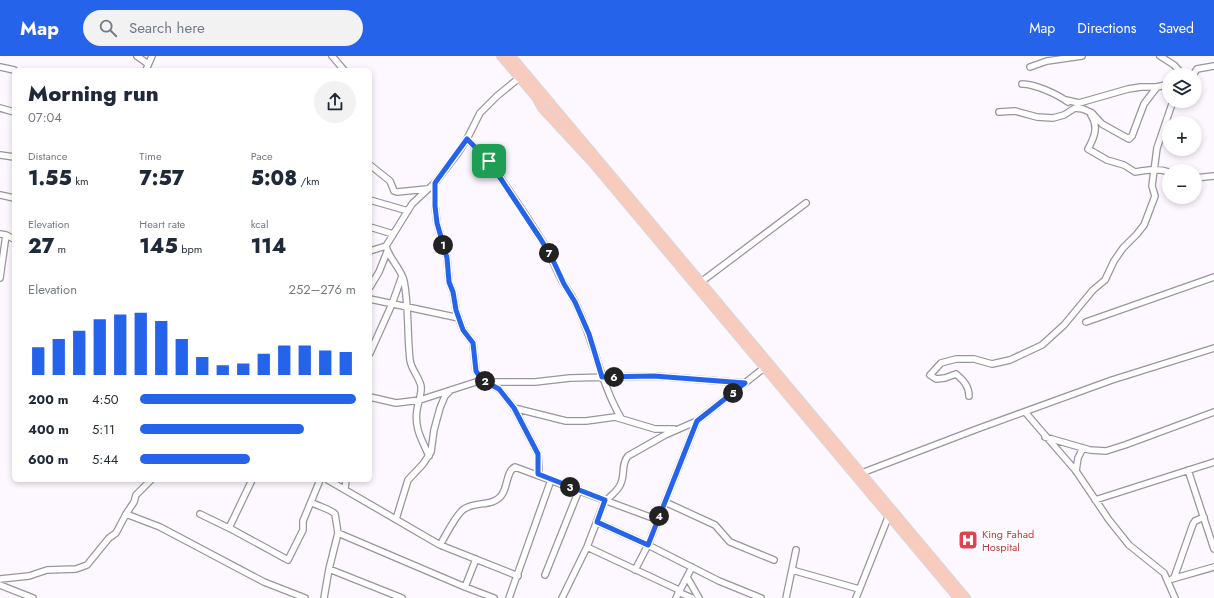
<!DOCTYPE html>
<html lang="en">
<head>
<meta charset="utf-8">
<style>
	:root { --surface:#fff; --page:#f2f2f3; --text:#1f2937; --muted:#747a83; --accent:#2563eb }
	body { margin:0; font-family:Jost,sans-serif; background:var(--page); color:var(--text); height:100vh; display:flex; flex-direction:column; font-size:15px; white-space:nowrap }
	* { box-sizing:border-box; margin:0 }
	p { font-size:13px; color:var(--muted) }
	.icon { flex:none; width:22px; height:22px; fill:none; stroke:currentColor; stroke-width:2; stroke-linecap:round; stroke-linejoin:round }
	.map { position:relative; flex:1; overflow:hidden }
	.drawer { position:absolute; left:12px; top:12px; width:360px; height:414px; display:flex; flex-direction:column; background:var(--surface); border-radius:6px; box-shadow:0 2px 6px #0003 }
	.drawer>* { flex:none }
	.buttons { position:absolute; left:1162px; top:12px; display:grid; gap:8px }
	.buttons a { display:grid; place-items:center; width:40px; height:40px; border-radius:50%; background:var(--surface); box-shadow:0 2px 6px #0003; font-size:20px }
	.pin { position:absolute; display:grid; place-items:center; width:34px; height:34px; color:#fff; margin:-17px; border-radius:8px; box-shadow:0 2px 6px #0006 }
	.km { position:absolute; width:20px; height:20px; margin:-10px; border-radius:50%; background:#222; color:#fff; font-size:11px; line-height:20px; text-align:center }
	.round { display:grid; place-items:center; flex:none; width:42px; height:42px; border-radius:21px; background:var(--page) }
	.summary { display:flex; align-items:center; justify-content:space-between; height:68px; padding:0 16px }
	h1 { font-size:22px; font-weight:800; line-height:30px }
	.figures { display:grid; grid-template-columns:repeat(3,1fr); gap:6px; height:68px; padding:4px 16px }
	.figures div { display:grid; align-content:center }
	.figures b { font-size:20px; font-weight:800 }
	.figures small { font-size:11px; font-weight:400 }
	.figures p { font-size:11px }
	.chart { height:112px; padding:8px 16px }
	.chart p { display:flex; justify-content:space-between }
	.chart svg { width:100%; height:72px; margin-top:4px; stroke:var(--accent); stroke-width:6 }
	ul { padding:0 16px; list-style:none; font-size:13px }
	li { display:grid; grid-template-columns:64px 48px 1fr; align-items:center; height:30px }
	li i { height:10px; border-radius:5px; background:var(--accent) }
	header { display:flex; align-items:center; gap:24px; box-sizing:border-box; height:56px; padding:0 20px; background:var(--accent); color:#fff }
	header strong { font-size:19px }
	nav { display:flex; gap:22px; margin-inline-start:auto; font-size:14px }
	.search { width:280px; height:36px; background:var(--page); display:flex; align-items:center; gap:10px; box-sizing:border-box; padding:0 14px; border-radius:22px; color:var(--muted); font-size:15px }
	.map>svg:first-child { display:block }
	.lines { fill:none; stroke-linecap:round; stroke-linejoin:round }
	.minor-casing { stroke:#9a949d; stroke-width:8 }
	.primary-casing { stroke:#d7d7d7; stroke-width:10 }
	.minor { stroke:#fff; stroke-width:5.5 }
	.primary { stroke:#f8cbbf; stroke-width:8 }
	.route-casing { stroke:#fff; stroke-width:8 }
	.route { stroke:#2563eb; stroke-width:5 }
	.labels { text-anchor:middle; stroke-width:4; stroke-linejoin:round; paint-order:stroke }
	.health-label { font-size:11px; fill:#be3a42; stroke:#fff; text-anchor:start }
</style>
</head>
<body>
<header>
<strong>Map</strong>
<div class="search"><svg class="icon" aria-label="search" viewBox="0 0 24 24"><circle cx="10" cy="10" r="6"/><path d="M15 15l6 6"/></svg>Search here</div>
<nav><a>Map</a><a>Directions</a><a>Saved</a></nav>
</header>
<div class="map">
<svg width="1214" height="542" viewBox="0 0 1214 542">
	<rect width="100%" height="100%" fill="#fdf7ff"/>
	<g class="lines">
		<g class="minor-casing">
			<path id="minor" d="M 137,0 L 148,8
				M 332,0 L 344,14
				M 1160,0 L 1174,9 L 1183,19
				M 0,11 L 14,14
				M 1030,11 L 1047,5 L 1082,0
				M 146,14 L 152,0
				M 1193,19 L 1197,13 L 1214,10
				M 1022,28 C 1035,28 1057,38 1068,46
				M 1066,44 L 1079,47 L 1128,33 L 1141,31 L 1157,31 L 1169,28
				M 0,52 L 14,56
				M 999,56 L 1015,55 L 1037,61 L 1053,62 L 1064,59 L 1075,52 L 1083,53 L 1092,57 L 1102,68 L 1129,83 L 1132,80 L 1144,48 L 1157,31
				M 1091,59 C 1099,71 1094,82 1088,93 L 1107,104 L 1124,109 L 1135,116 C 1147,114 1158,112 1169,116
				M 467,83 L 489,105 L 495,114 C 513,140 531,166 547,193 C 553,204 557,217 564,228 C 568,234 572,240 575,246 C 594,284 600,326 621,362
				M 0,99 L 14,101
				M 370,109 L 390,125 L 394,135 L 397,136 L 427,133
				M 1195,122 L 1214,120
				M 435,127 L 435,150 L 437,167 L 447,202 L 449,226 L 453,236 L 456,254 L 463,274 L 473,287 L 476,315 L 482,324 L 499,333 L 514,352 L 538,398 L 539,418
				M 0,139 L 14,142
				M 370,144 L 408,155
				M 370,171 L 393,178
				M 0,178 L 6,179 L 14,183
				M 386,190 C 389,203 401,212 404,225 C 409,251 407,278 410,304 C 411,313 419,321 421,330 C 422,338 418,346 417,354 C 414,372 422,384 429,400
				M 370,195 L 386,190 L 412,148 L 428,133 L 435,127 L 458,97 L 467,83 L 480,57 L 497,40 L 519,22
				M 0,222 L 6,179
				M 701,226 L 806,147
				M 370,231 L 379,216 L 387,196
				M 370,243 L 459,262
				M 1086,266 L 1214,221
				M 370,297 L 392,248 L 402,220
				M 486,326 L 535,326 L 570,322 L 654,320 L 745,327
				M 969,340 C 969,330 963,324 956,318 L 945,322 L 936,323 L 930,319 L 941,307 L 956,303 L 974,303 L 992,308 L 1010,304 L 1042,289 L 1064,269 L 1093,234 L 1105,224 L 1114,205 L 1123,192 L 1137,178 L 1144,169 L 1149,156 L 1155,140 L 1152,130 L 1157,92 L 1173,45
				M 370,341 L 396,347 L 420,344 L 482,324
				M 514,352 L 566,365 L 586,365 L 615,361 L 655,373 L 674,373
				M 1025,356 L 1076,415 L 1109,464 L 1129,489 L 1164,517 L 1175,542
				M 1045,381 L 1090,394 L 1106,395 L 1125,389 L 1214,356
				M 1188,414 L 1214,493
				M 1076,415 L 1078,402 L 1083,392
				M 859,418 L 977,373 L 1112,324 L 1214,292
				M 328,424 L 440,489 L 518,520
				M 345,433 L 346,424
				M 607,444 C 611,439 619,434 621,427 C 625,418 621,408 628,400 L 665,379 L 697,365 L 764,312
				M 1095,444 L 1214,406
				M 311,446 C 319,451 329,452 335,458 L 338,477 L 329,513 L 324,542
				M 665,446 L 715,469 L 730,486 L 774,504
				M 126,458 L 134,446 L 136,439 L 151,424
				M 200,458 L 233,474 L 288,504 L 303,474 L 303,465 L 320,424
				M 396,463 L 408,424 L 423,408 L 431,396 L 434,374 L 440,352 L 445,340 L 450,335
				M 597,466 L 648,489 L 719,525 L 761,542
				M 229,472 L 252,424
				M 338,477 L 465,531 L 494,542
				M 440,489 C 445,481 456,458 464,453 C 475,445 492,451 501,440 C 508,432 506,415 515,411 L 658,464
				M 587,491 L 679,534
				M 329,513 L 402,542
				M 635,514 L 648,489 L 697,365
				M 792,514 L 859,533
				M 545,519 L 579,434
				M 687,521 L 699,542
				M 1174,522 L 1193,468 L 1195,465 L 1204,461
				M 0,523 L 29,520 L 47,514 L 76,513 L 87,509 L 109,482 L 116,477 L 126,458 L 160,471 L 264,526 L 305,542
				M 1172,523 L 1214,511
				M 0,529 L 33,542
				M 465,531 L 476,503
				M 678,536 L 692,542
				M 509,542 L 551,424
				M 562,542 L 587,491 L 605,444
				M 676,542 L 692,511
				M 786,542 L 796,494
				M 856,542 L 889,459"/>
		</g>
		<g class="primary-casing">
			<path id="primary" d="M 501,0 L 536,41 L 542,52 L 592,106 L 958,542
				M 511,0 L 966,542"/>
		</g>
		<use href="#minor" class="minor"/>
		<use href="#primary" class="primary"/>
	</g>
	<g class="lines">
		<g class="route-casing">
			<path id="route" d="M 467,83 L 489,105 L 495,114 L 540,182 L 551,200 L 564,228 L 575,246 L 589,278 L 602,321 L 654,320 L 745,327 L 697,365 L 648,489 L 597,466 L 605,444 L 538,418 L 538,398 L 514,352 L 499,333 L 482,324 L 476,315 L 473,287 L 463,274 L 456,254 L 453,236 L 449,226 L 447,202 L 437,167 L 435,150 L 435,127 Z"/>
		</g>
		<use href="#route" class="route"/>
	</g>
	<defs>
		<g id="hospital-square" transform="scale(1)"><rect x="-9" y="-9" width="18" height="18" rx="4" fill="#e0444e" stroke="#fff"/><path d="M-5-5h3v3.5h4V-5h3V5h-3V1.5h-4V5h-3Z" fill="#fff"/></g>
	</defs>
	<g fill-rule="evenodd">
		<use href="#hospital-square" x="968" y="484"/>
	</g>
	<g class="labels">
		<g class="health-label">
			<text x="982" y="482">King Fahad<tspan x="982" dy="13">Hospital</tspan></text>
		</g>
	</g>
</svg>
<div class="buttons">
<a><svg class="icon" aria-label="layers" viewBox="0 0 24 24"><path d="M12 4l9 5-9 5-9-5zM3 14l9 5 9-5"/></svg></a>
<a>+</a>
<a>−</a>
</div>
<div class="pin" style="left:489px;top:105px;background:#1e9e55"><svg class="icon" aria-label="arrive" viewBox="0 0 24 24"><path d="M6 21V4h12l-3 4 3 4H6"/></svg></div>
<b class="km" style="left:443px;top:189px">1</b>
<b class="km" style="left:485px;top:325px">2</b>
<b class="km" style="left:570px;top:431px">3</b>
<b class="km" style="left:659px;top:460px">4</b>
<b class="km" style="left:733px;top:337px">5</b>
<b class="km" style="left:614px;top:321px">6</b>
<b class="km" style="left:549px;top:197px">7</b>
<section class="drawer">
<div class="summary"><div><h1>Morning run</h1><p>07:04</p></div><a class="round"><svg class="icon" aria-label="share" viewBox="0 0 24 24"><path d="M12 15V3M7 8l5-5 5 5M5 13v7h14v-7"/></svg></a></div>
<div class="figures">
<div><p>Distance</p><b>1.55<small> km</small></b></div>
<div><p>Time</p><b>7:57</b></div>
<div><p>Pace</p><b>5:08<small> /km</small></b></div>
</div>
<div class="figures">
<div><p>Elevation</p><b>27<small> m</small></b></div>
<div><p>Heart rate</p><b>145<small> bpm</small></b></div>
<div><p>kcal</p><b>114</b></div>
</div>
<div class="chart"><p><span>Elevation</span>252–276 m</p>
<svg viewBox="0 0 160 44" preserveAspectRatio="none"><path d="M5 44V27M15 44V22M25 44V17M35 44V10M45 44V7M55 44V6M65 44V11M75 44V22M85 44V33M95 44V38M105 44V37M115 44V31M125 44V26M135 44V26M145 44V29M155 44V30"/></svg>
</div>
<ul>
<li><b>200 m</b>4:50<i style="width:100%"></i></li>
<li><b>400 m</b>5:11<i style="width:76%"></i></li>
<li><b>600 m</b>5:44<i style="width:51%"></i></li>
</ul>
</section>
</div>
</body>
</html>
